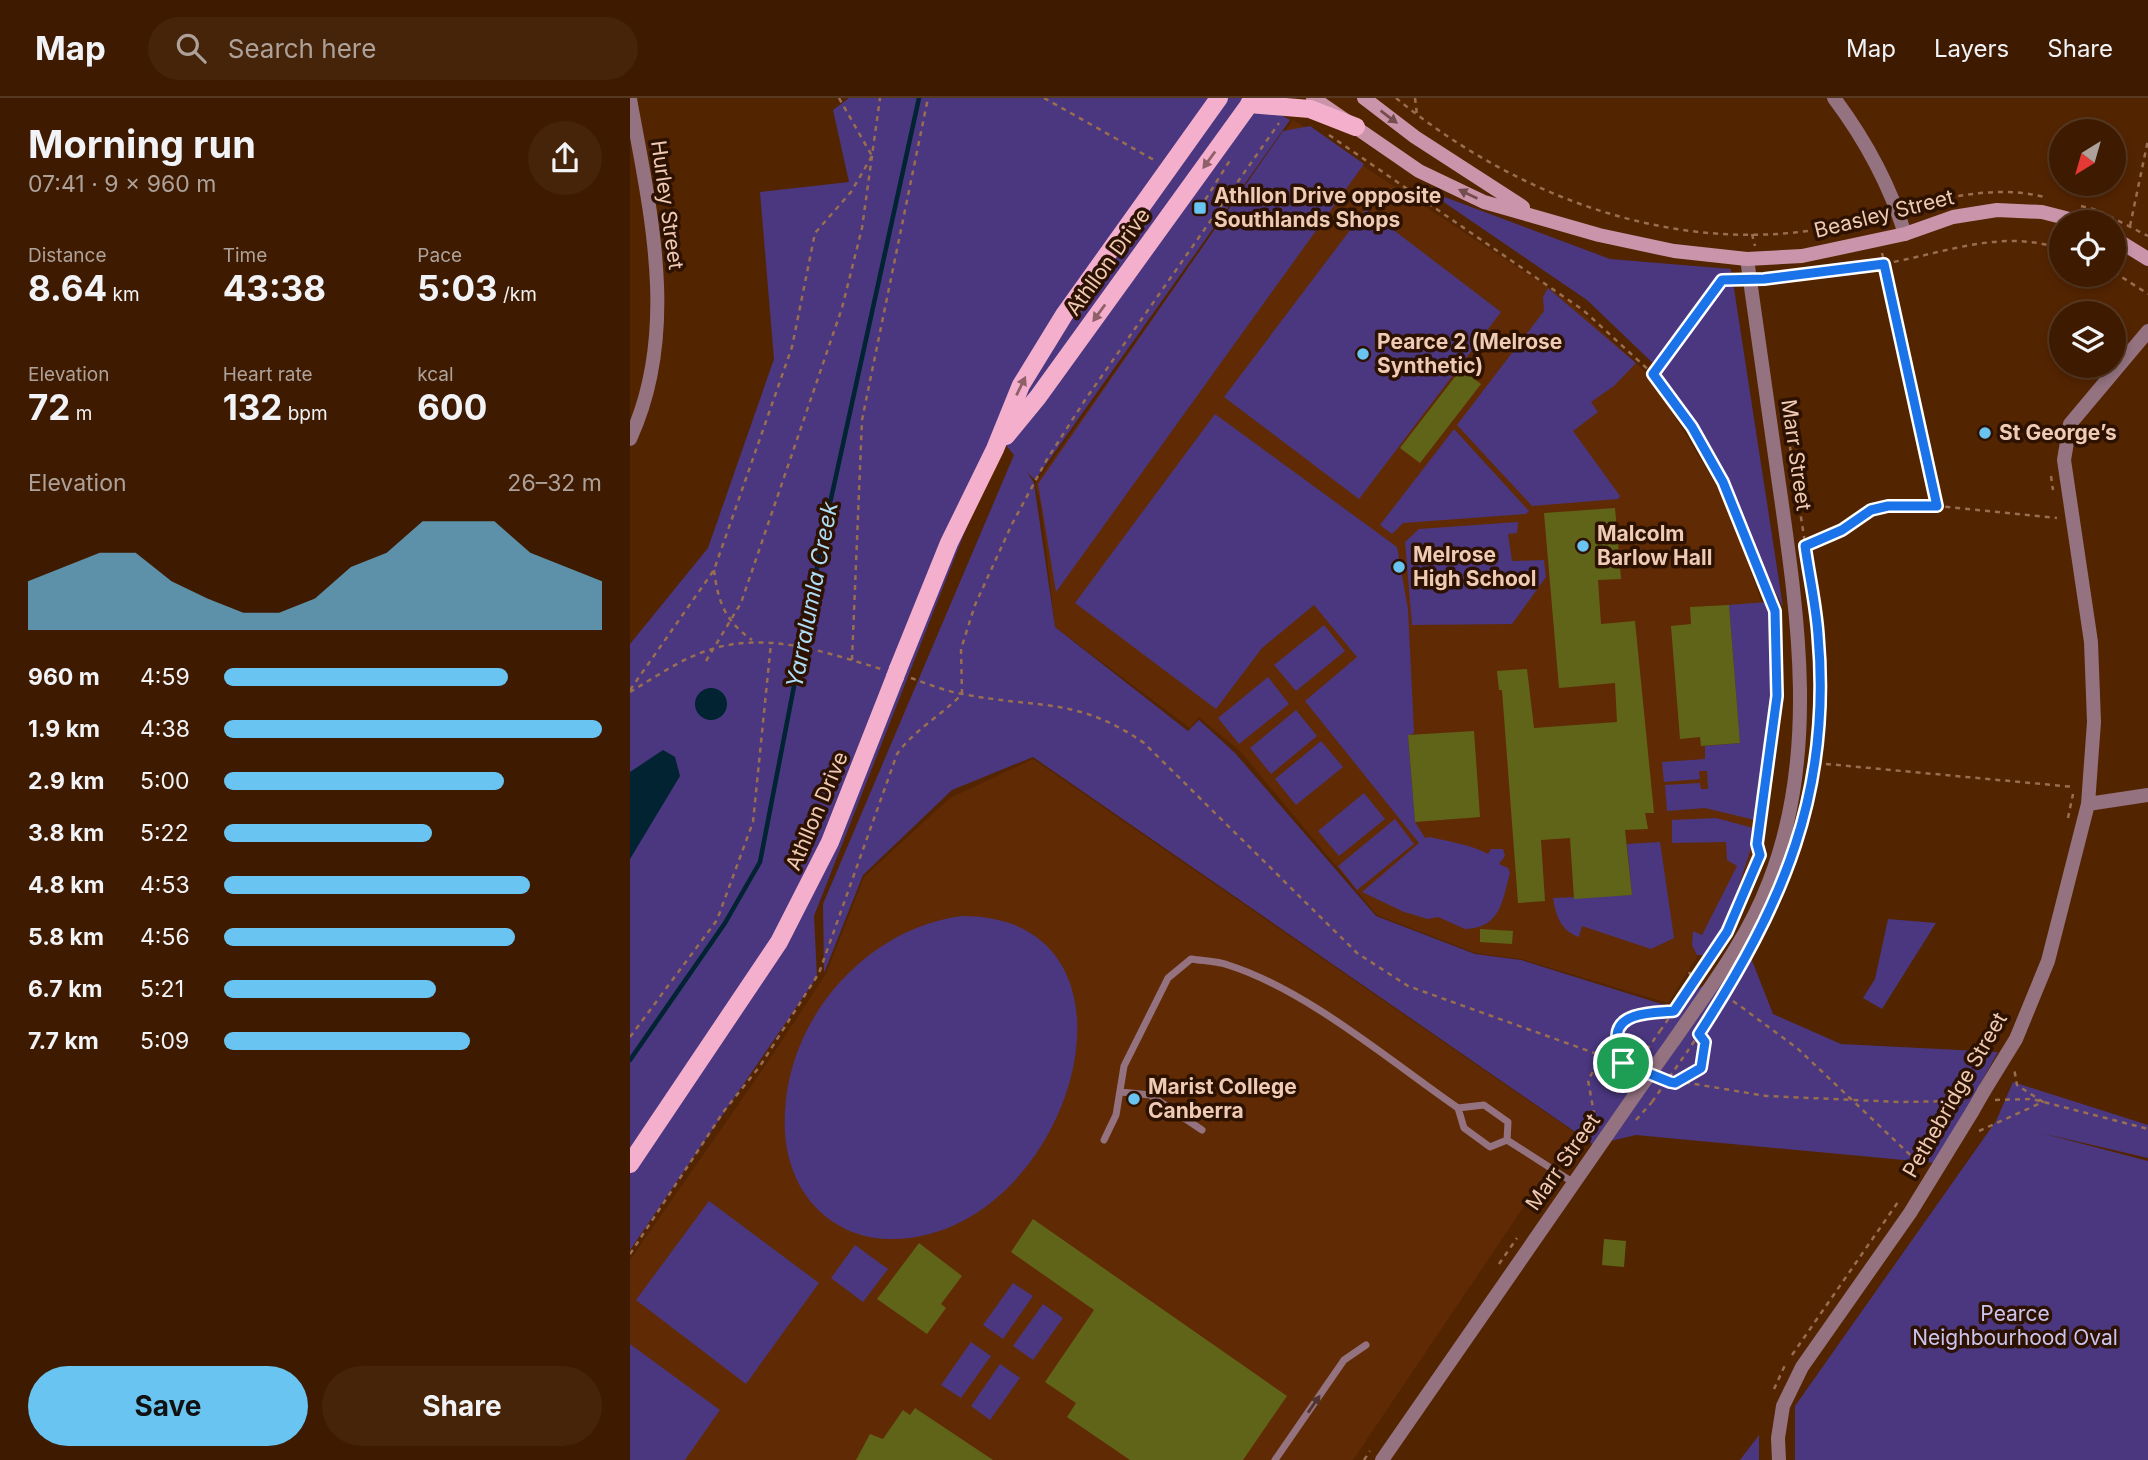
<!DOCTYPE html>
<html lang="en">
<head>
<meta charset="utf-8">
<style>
	:root { --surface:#3e1b00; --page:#45240a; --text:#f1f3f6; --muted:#ada199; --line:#573922; --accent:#69c4f1 }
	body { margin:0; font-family:Inter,sans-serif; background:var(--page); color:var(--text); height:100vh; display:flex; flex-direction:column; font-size:26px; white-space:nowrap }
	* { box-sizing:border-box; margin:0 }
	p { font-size:23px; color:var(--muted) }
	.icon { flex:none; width:38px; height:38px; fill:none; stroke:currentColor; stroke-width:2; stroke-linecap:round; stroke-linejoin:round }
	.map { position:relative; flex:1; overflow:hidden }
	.details { display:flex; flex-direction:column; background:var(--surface); width:630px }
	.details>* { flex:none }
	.needle { width:46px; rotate:217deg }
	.buttons { position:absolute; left:1419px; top:21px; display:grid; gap:14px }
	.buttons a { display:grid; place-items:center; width:77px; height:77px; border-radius:50%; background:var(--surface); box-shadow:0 4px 10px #0003,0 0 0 2px var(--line); font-size:35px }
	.pin { position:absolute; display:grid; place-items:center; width:60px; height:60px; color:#fff; margin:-30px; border:4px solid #fff; border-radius:50%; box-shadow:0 2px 7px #0007 }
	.round { display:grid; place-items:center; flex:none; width:74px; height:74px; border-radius:37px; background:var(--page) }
	.head { display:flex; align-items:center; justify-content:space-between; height:119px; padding:0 28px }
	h1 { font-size:38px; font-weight:700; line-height:52px }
	.figures { display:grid; grid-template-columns:repeat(3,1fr); gap:10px; height:119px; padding:7px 28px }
	.figures div { display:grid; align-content:center }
	.figures b { font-size:35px; font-weight:700 }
	.figures small { font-size:19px; font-weight:400 }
	.figures p { font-size:19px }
	.chart { height:196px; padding:14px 28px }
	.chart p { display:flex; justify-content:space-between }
	.chart svg { width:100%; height:126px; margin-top:7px; fill:var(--accent); opacity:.7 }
	.button { display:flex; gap:14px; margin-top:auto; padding:14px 28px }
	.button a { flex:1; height:80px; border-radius:42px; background:var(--accent); color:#111; font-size:28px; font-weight:700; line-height:80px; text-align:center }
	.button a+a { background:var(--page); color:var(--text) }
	ul { padding:0 28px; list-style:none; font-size:23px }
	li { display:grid; grid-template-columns:112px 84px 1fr; align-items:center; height:52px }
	li i { height:18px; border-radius:9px; background:var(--accent) }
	header { display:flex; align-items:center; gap:42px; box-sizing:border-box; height:98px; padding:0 35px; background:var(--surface); border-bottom:2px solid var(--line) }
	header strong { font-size:33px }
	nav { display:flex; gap:38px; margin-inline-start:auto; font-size:24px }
	.search { width:490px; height:63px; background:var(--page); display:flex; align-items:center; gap:18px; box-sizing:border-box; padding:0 24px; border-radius:38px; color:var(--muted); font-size:26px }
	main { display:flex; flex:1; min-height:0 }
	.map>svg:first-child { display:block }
	.built { fill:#602b04 }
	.green { fill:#4a377f }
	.water { fill:#012332 }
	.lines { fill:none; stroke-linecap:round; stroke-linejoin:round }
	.stream { stroke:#012332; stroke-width:4.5 }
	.building { fill:#606419 }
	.path { stroke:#996e50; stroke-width:2.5; stroke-dasharray:5 5; stroke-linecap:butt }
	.service { stroke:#947280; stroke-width:7 }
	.minor { stroke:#947280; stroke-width:14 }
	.secondary { stroke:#ca95ab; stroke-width:14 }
	.primary { stroke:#f4afcd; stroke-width:18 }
	.path-bridge { stroke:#996e50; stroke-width:2.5; stroke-dasharray:5 5; stroke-linecap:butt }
	.minor-bridge { stroke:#947280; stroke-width:14 }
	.primary-bridge { stroke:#f4afcd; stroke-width:18 }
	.oneway { fill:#744d4e }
	.oneway2 { fill:#906068 }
	.oneway3 { fill:#51342e }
	.route-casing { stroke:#fff; stroke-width:14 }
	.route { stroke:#1a73e8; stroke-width:9 }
	.poi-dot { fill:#69c4f1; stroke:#2d1202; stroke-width:2.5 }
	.labels { text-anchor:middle; stroke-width:7; stroke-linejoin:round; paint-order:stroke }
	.poi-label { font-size:21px; font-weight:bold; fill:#efcab4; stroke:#2d1202; text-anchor:start }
	.street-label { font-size:21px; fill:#efcab4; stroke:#2d1202 }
	.park-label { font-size:21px; fill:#cbc4ef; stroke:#2d1202 }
	.water-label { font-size:23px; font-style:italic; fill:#addcf5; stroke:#2d1202 }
</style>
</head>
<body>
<header>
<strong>Map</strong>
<div class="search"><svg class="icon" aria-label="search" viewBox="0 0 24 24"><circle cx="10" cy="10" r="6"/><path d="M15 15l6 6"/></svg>Search here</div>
<nav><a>Map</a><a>Layers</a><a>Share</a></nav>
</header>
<main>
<section class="details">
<div class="head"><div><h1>Morning run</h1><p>07:41 · 9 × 960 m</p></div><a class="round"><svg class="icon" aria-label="share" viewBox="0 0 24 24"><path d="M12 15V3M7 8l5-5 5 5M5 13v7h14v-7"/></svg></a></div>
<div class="figures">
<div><p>Distance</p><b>8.64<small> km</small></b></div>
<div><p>Time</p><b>43:38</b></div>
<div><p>Pace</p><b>5:03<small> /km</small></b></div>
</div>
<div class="figures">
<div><p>Elevation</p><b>72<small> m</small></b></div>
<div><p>Heart rate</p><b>132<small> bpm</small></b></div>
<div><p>kcal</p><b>600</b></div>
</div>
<div class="chart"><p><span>Elevation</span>26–32 m</p>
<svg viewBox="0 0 160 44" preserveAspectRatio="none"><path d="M0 44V27L10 22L20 17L30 17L40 27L50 33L60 38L70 38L80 33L90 22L100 17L110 6L120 6L130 6L140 17L150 22L160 27V44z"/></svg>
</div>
<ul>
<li><b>960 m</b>4:59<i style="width:75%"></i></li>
<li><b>1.9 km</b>4:38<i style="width:100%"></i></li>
<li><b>2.9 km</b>5:00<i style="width:74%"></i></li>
<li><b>3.8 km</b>5:22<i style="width:55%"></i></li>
<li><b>4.8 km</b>4:53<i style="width:81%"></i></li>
<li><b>5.8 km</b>4:56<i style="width:77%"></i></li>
<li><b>6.7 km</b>5:21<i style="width:56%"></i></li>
<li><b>7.7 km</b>5:09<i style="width:65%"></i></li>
</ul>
<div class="button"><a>Save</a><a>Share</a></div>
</section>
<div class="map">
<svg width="1518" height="1362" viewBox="0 0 1518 1362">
	<rect width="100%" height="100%" fill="#532400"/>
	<path class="built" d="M 663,22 L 940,204 L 1020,278 L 1097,405 L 1150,558 L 1119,776 L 1038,905 L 891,861 L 846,855 L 747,817 L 610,653 L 569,619 L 560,630 L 425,529 L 411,408 L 405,386 Z
		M 403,661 L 944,1034 L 723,1362 L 0,1362 L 0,1162 L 135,968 L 196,876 L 234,779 L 320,700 Z"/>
	<path class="green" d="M 219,0 L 622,0 L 660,22 L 405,382 L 397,374 L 404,385 L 425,529 L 558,633 L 569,622 L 605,655 L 746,818 L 845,856 L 891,862 L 1038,908 L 1121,860 L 1143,916 L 1211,946 L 1368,954 L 1306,1065 L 1006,1037 L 964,1047 L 403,659 L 322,692 L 233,777 L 194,875 L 193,806 L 384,357 L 375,346 L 343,413 L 184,818 L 187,879 L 0,1152 L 0,546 L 78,450 L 144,261 L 130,94 L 219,84 L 203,12 Z
		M 680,28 L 734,66 L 426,494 L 408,386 L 653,33 Z
		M 796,92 L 980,161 L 1101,171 L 1153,509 L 1029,271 L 957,202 Z
		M 736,111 L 871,214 L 729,401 L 594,299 Z
		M 918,190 L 1006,265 L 984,288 L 961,304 L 968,314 L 943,333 L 990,398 L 988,401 L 902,408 L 827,327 L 914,213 L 913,199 Z
		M 585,316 L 767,449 L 778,511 L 784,635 L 778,638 L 785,724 L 795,740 L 800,739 C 820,744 839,746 858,756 L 861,751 L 873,751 L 875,758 L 869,766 L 878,770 L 880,775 C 872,803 871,830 835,831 L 808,819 L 798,821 L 774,814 L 732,794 L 789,745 L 675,603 L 727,559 L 684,507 L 632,550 L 586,611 L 445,505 Z
		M 824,331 L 899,413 L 896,416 L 773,425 L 762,436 L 750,427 Z
		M 888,424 L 887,435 L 878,436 L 882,463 L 914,462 L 916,479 L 882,526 L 782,527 L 775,444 L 789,431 Z
		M 1136,504 L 1140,505 C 1149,536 1154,569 1150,601 C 1149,610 1144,618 1143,627 C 1138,659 1137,691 1129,723 L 1075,710 L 1037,713 L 1035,687 L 1070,685 L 1071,691 L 1078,691 L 1077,673 L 1069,673 L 1070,681 L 1034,684 L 1032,664 L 1075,661 L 1075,648 L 1110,645 L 1099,507 Z
		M 694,527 L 715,553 L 666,593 L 644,567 Z
		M 638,579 L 659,606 L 609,646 L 588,620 Z
		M 666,612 L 687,638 L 641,676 L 620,650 Z
		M 691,643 L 713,669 L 666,707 L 645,681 Z
		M 734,695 L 755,721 L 709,758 L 688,733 Z
		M 1086,720 L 1127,731 L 1095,831 L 1079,857 L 1067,857 L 1062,847 L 1063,833 L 1072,837 L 1107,768 L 1097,762 L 1096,744 L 1042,745 L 1042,722 Z
		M 765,721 L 784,746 L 727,792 L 708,768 Z
		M 1030,744 L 1044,840 L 1021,851 L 952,828 L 949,839 C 931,833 926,818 923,800 L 1002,797 L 997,746 Z
		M 332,818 C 537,818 441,1143 259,1141 C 229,1141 200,1127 181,1104 C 160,1078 153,1046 155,1014 C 159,919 237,830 332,818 Z
		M 1258,821 L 1306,825 L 1252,911 L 1233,900 L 1245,881 Z
		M 1383,984 L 1518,1027 L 1518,1060 L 1411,1035 L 1518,1063 L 1518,1362 L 1165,1362 L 1165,1308 L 1366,1023 Z
		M 79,1103 L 189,1185 L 116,1286 L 6,1202 Z
		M 225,1147 L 258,1171 L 233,1204 L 201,1180 Z
		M 383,1185 L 403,1198 L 373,1241 L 353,1227 Z
		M 413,1206 L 433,1220 L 403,1262 L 383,1248 Z
		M 341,1244 L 361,1258 L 331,1300 L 311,1287 Z
		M 0,1246 L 90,1312 L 55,1362 L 0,1362 Z
		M 370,1266 L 390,1280 L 360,1322 L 341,1308 Z
		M 1129,1337 L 1129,1362 L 1110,1362 Z"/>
	<path class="water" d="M65 606a16 16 0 1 1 32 0a16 16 0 1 1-32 0Z
		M 33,652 L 45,659 L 50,678 L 0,761 L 0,674 Z"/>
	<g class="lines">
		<path class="stream" d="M 0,962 L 95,825 L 130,764 L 195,428 L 289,0"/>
	</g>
	<path class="building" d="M 831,271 L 851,286 L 790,365 L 770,350 Z
		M 985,410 L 991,481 L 968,482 L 971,526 L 1005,523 L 1024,715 L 1015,715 L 1018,731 L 995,732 L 1002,797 L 944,801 L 940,740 L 911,742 L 915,803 L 888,805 L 872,592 L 869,592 L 867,573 L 897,571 L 904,630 L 987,624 L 985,585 L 929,590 L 914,415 Z
		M 1099,507 L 1110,645 L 1071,648 L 1070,639 L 1050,641 L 1041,528 L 1061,526 L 1060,509 Z
		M 844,633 L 850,719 L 785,724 L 778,637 Z
		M 850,831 L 883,833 L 882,846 L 850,844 Z
		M 403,1121 L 657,1298 L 613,1362 L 500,1362 L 437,1319 L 446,1305 L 415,1284 L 464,1212 L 381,1154 Z
		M 974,1141 L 996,1143 L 994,1169 L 972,1167 Z
		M 289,1145 L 332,1178 L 311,1206 L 316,1210 L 297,1236 L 247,1201 Z
		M 285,1310 L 363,1362 L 226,1362 L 240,1336 L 253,1341 L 273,1312 L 280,1317 Z"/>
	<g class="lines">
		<path class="path" d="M 209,0 L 242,58
			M 414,0 L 524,62
			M 766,0 C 884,97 1042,158 1196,130 C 1215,126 1234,119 1252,113
			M 785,0 L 787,17
			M 699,37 L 953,212 L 1023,276
			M 1279,107 C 1325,99 1368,87 1414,99
			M 1451,108 L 1467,112 L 1518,138
			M 570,110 L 602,59
			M 1500,128 L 1518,42
			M 1122,136 L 1125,148
			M 1252,155 L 1307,408
			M 1484,174 L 1518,196
			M 1135,181 C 1174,176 1213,173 1252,166 C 1313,156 1370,130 1432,151
			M 1160,349 C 1179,476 1206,596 1173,724
			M 1421,378 L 1423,392
			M 1175,448 L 1212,431 L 1242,412 L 1258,408 L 1307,408 L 1427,420
			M 84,472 C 88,504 95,523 122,542
			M 222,562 L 232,322 L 298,0
			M 76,563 L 111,505 L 212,210 L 232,130 L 250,0
			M 281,580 C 298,586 315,593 333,596 C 406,611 447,598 514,645 L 727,855 L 778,888 L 1006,970
			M 0,592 L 84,472 L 162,249 L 185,135 L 221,94 L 242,58
			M 0,594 C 24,580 49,562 76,553 C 134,532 195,554 251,571
			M 1186,665 L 1444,689
			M 1438,720 L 1443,696
			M 1059,874 L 1064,883
			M 1095,897 L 1167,950 L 1293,1069
			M 1030,933 C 1054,898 1138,785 1127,746 L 1147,598 L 1145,513 L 1093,384 L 1062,329 L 1023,276 L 1092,182 L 1105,182
			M 1069,936 L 1100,889
			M 0,939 L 87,822 L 123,724 L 141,545
			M 1035,981 L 1136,998 L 1269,1004 L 1331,1003
			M 1049,983 L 1071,970 L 1075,944 L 1069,936 L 1059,951
			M 988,994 L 994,985
			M 1365,1002 L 1402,1001 L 1518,1031
			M 1006,1022 L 1022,1004
			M 966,1027 L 958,982 L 964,972 L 993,965 C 992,956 987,945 987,937 C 989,914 1024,915 1041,913
			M 1349,1033 L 1413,1004 L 1387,987 L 1384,970
			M 931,1064 L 947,1055
			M 909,1109 L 917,1079
			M 0,1156 L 94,1013 L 130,968 L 189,875 L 267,656 C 285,631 311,618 332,596 L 331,551 L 345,507 L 382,426 L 416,363 L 455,302 L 649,25
			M 869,1166 L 887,1140
			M 1162,1257 L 1268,1104
			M 1144,1291 L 1156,1265
			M 734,1362 L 740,1353"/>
		<path class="service" d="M 491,994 L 520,997 L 572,1032
			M 828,1010 L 854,1007 L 878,1024 L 877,1042
			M 474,1042 L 486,1017 L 494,968 L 538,880 L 561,861 C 573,863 587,863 598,867 C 677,892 760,963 828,1010 L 834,1030 L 860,1049 L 877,1042 L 944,1085
			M 645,1362 L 714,1262 L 736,1247"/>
		<path class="minor" d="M 1204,0 C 1234,40 1260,88 1275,136
			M 0,1 C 20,112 50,233 0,341
			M 1458,706 L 1518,697
			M 1044,942 C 1079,891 1117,842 1139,784 C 1189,656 1168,518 1149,386 C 1138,311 1128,236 1117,161
			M 1354,993 L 1386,941 L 1418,863 L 1458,706 L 1464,624 L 1461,544 L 1434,362 L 1440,326 L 1518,233
			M 752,1362 L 1007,994
			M 1149,1362 L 1148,1340 L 1153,1308 L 1172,1269 L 1280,1115 L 1342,1014"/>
		<path class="secondary" d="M 683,0 L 789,73 L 854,104 L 969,137 L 1044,153 L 1117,161 L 1172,158 L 1275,136 L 1323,119 L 1367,112 L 1412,114 L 1451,124
			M 734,0 L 785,39 L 893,109
			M 1484,140 L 1518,161"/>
		<path class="primary" d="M 619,6 L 680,11 L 726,29
			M 376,338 L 408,299 L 624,0
			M 268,571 L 319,445 L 365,351 L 391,287 L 434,217 L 589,0
			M 0,1066 L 149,844 L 200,744 L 265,579"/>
		<path class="path-bridge" d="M 994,985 L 1030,933
			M 1022,1004 L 1059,951"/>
		<path class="minor-bridge" d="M 1007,994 L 1044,942
			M 1342,1014 L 1354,993"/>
		<path class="primary-bridge" d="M 265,579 L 268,571"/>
	</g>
	<defs><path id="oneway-solid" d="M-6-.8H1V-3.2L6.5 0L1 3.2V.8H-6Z" transform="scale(1.75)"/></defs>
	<g class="oneway">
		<use href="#oneway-solid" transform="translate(759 19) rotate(37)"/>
		<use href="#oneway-solid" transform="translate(838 96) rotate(-154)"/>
	</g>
	<g class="oneway2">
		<use href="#oneway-solid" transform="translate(579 62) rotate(126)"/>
		<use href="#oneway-solid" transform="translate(469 215) rotate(126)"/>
		<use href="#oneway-solid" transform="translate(391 288) rotate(-64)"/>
	</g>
	<use class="oneway3" href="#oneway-solid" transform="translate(684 1306) rotate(-55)"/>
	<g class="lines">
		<g class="route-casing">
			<path id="route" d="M 1254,166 L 1307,408 L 1258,408 L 1241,412 L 1212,432 L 1175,448 C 1179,477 1186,507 1188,537 C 1202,695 1153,806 1069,936 L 1075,944 L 1071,970 L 1045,985 L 1040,984 L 993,965 C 993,956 987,946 987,938 C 988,913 1026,915 1044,913 L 1097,834 L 1130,757 L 1127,746 L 1147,598 L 1145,513 L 1093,384 L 1062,329 L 1023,276 L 1092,182 L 1134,181 Z"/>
		</g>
		<use href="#route" class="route"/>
	</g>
	<g class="poi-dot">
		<rect x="563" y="103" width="14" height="14" rx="3.5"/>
		<circle cx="733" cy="256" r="7"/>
		<circle cx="1355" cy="335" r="7"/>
		<circle cx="953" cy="448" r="7"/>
		<circle cx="769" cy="469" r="7"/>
		<circle cx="504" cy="1001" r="7"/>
	</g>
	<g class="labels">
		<g class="poi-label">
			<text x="584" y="105">Athllon Drive opposite<tspan x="584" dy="24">Southlands Shops</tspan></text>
			<text x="747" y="251">Pearce 2 (Melrose<tspan x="747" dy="24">Synthetic)</tspan></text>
			<text x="1369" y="342">St George’s</text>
			<text x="967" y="443">Malcolm<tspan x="967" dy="24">Barlow Hall</tspan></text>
			<text x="783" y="464">Melrose<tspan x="783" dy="24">High School</tspan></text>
			<text x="518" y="996">Marist College<tspan x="518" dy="24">Canberra</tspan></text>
		</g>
		<g class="street-label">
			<text transform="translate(37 107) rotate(82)" y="7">Hurley Street</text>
			<text transform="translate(1254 116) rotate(-14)" y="7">Beasley Street</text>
			<text transform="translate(478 164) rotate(-54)" y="7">Athllon Drive</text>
			<text transform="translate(1166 357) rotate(82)" y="7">Marr Street</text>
			<text transform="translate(187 713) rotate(-67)" y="7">Athllon Drive</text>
			<text transform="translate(1325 997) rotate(-60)" y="7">Pethebridge Street</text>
			<text transform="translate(933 1064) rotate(-55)" y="7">Marr Street</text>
		</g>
		<g class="park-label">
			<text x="1385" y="1223">Pearce<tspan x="1385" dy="24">Neighbourhood Oval</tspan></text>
		</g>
		<g class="water-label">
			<text transform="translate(182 497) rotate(-79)" y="8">Yarralumla Creek</text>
		</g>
	</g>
</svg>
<div class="buttons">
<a><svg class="needle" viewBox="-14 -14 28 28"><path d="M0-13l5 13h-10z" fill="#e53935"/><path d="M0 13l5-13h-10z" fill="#ada199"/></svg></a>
<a><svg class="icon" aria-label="locate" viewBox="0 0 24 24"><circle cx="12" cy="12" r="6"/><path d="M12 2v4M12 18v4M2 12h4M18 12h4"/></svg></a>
<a><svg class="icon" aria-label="layers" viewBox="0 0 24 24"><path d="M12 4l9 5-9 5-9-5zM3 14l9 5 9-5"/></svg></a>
</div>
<div class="pin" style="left:993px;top:965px;background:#1e9e55"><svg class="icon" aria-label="arrive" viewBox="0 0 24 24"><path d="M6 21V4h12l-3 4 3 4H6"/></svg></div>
</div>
</main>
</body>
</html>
